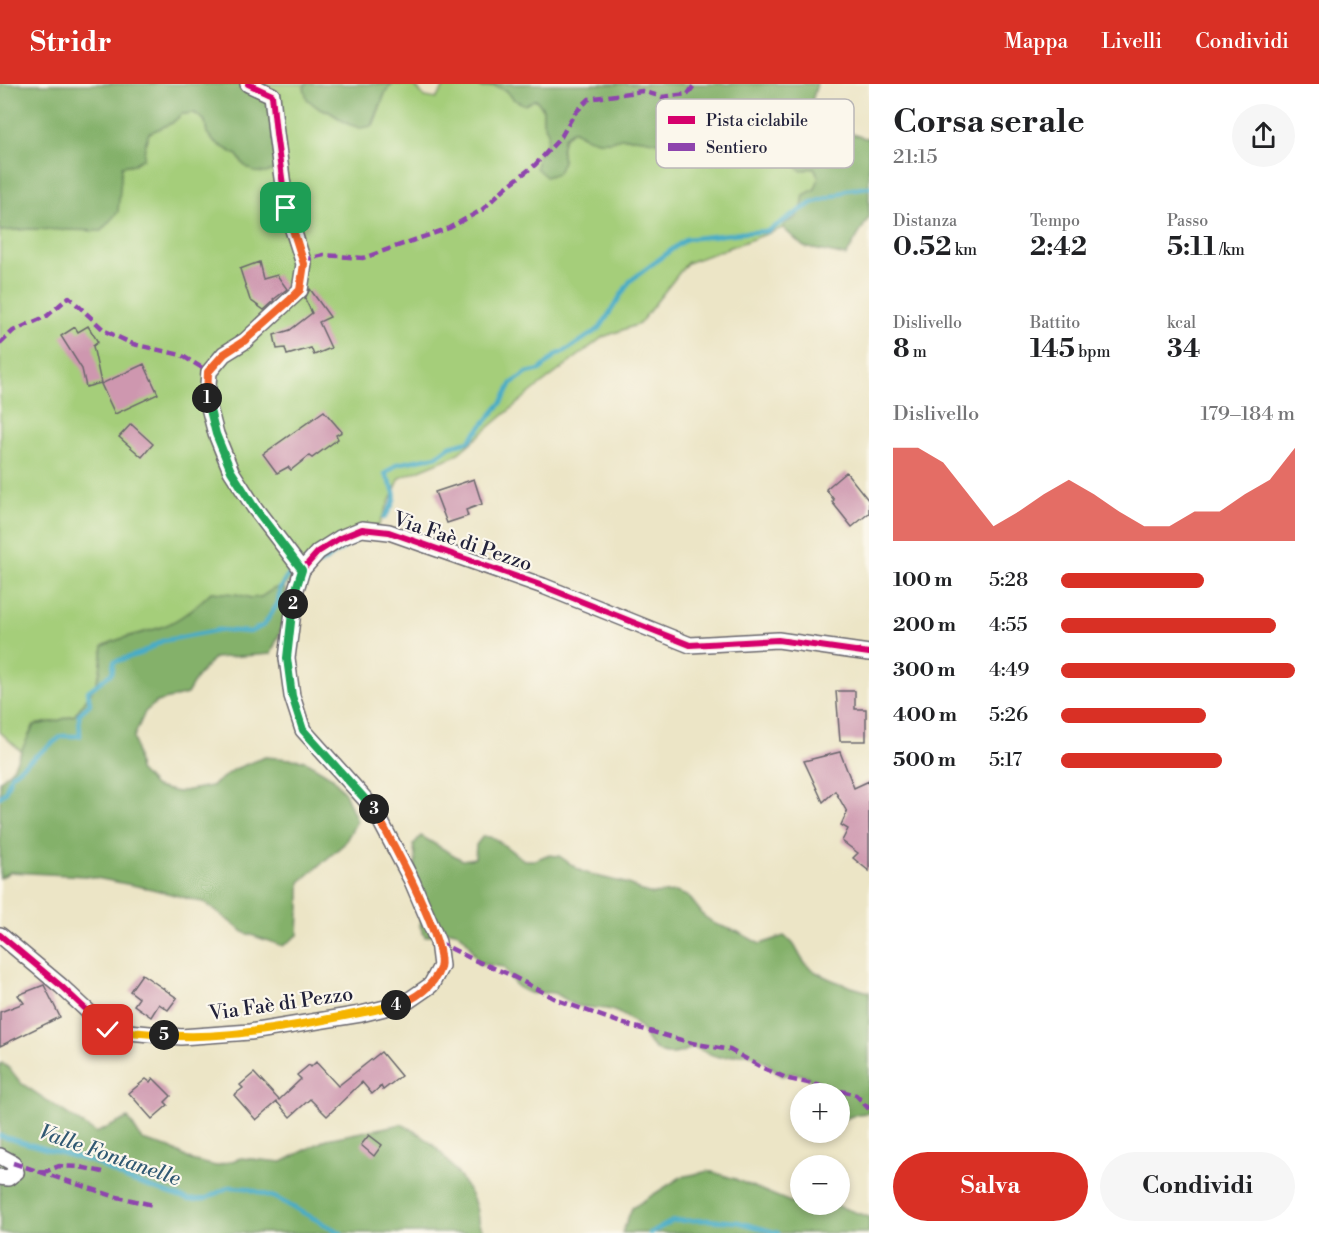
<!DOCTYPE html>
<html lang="it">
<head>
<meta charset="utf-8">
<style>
	:root { --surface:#fff; --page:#f6f6f6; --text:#202124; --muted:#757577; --accent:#d93025 }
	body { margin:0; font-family:"Libre Bodoni",serif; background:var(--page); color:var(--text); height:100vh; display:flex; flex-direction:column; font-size:22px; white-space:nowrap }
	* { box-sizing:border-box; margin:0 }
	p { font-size:20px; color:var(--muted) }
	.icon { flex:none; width:33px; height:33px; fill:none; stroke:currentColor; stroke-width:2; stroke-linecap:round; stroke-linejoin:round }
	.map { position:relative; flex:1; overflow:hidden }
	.side { display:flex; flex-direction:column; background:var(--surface); width:450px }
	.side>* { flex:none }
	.fabs { position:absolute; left:790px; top:999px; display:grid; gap:12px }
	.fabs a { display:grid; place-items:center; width:60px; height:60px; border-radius:50%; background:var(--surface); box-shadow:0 3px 9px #0003; font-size:30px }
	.pin { position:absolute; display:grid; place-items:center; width:51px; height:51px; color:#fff; margin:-26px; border-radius:12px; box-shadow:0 3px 9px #0006 }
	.km { position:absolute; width:30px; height:30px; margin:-15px; border-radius:50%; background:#222; color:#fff; font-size:16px; line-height:30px; text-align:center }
	.round { display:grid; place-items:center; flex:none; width:63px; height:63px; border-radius:32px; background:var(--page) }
	.overview { display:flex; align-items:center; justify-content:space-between; height:102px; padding:0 24px }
	h1 { font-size:33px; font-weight:700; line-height:45px }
	.figures { display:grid; grid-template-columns:repeat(3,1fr); gap:9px; height:102px; padding:6px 24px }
	.figures div { display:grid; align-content:center }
	.figures b { font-size:26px; font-weight:700 }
	.figures small { font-size:16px; font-weight:400 }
	.figures p { font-size:16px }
	.chart { height:168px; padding:12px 24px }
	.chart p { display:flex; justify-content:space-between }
	.chart svg { width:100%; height:108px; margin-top:6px; fill:var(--accent); opacity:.7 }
	.cta { display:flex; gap:12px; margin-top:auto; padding:12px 24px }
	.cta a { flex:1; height:69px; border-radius:36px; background:var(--accent); color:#fff; font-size:24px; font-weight:700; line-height:69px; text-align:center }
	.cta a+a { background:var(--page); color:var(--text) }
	ul { padding:0 24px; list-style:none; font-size:20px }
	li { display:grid; grid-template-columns:96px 72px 1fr; align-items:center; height:45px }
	li i { height:15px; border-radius:8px; background:var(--accent) }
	header { display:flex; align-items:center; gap:36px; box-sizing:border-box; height:84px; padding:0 30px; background:var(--accent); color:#fff }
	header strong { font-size:28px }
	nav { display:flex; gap:33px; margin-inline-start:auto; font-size:21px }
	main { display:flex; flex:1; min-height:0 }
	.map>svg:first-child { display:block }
	.green { fill:#a5ce7a; stroke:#64785a; stroke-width:1.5 }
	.forest { fill:#84b16a; stroke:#536a52; stroke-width:1.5 }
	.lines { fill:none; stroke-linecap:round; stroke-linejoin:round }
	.stream { stroke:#47acc7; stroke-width:4.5 }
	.building { fill:#ce97af }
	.minor-casing { stroke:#69666c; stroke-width:18 }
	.minor { stroke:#fff; stroke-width:15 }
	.quiet { stroke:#8e44ad; stroke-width:4.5; stroke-dasharray:9 4.5; stroke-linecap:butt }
	.cycleway-casing { stroke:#fbf7ec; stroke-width:10 }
	.cycleway { stroke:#d6006c; stroke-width:6 }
	.split-1-casing { stroke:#fff; stroke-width:12 }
	.split-2-casing { stroke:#fff; stroke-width:12 }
	.split-3-casing { stroke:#fff; stroke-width:12 }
	.split-4-casing { stroke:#fff; stroke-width:12 }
	.split-5-casing { stroke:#fff; stroke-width:12 }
	.split-6-casing { stroke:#fff; stroke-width:12 }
	.split-1 { stroke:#f0652b; stroke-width:8 }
	.split-2 { stroke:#22a559; stroke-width:8 }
	.split-3 { stroke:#22a559; stroke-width:8 }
	.split-4 { stroke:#f0652b; stroke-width:8 }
	.split-5 { stroke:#f5b400; stroke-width:8 }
	.split-6 { stroke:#f5b400; stroke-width:8 }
	.labels { text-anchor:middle; stroke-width:4.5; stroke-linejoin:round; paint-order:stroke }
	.street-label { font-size:20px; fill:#22223b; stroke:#fbf7ec }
	.water-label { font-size:21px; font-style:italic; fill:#315973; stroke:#fbf7ec }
	.key { fill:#fbf7ec; stroke:#bab7b7; stroke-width:1.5 }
	.key-label { font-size:16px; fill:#22223b }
</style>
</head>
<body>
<header>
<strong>Stridr</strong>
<nav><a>Mappa</a><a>Livelli</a><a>Condividi</a></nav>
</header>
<main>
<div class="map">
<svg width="869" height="1149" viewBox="0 0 869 1149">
	<rect width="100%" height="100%" fill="#fbf7ec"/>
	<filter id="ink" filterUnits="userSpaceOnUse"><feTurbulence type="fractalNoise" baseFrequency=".0167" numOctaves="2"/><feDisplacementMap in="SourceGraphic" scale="12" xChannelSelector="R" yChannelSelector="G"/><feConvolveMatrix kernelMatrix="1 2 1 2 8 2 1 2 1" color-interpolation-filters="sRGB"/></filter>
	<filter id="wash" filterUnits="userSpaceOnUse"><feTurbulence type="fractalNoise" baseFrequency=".008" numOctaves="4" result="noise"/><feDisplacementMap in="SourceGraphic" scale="24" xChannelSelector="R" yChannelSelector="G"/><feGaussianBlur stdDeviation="1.35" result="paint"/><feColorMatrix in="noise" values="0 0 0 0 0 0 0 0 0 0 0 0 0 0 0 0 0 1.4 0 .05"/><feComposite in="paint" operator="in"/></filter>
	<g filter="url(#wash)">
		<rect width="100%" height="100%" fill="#ece5c6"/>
		<path class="green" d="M 266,0 L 306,0 L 304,3 L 317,23 L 328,27 L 348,40 L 373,42 L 386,7 L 392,0 L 413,0 L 425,13 L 436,15 L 446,0 L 475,0 L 483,4 L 494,2 L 506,6 L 513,15 L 536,15 L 543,25 L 543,37 L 548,48 L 546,61 L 538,71 L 563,77 C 560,61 561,56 573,46 L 583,52 L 609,57 L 620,54 L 646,54 L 670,61 L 681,55 L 690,48 L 700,53 L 722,44 L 731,52 L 754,54 L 763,63 L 769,73 C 783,75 792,78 802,87 L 814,83 L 819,94 L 815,105 L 804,111 L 802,123 L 796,134 L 785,139 L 783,144 L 687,179 L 639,240 L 603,253 L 531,308 L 456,371 L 400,394 L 377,445 L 313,477 L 284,503 L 273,505 L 261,513 L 251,514 L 236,510 L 211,508 C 198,521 180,537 162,543 C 142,550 122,552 103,562 L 100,588 L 94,604 L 75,631 L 57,637 L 34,641 L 22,668 L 0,648 L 0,147 L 30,145 L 121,84 L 122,82 L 134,80 L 145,61 L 149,49 L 172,39 L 182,30 L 194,29 L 205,37 L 207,49 L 214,58 L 237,71 L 244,81 Z"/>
		<path class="forest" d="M 0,0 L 266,0 L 277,84 L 266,89 L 254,88 L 244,81 L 237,71 L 214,58 L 207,49 L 205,37 L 195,29 L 182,30 L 172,39 L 149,49 L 145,61 L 144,74 L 134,80 L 122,82 L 118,128 L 101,147 L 30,145 L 0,147 Z
			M 306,0 L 392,0 L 386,7 L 372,42 L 360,44 L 348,40 L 328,27 L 317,23 L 307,15 L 304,3 Z
			M 475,0 L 817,0 L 812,17 L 832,43 L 865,54 L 869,53 L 869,133 L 846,172 L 804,163 L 783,144 L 785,139 L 796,134 L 802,123 L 804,111 L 815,105 L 819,94 L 814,83 L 802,87 C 792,78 783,75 769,73 L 763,63 L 754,54 C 738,57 734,54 722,44 C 709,54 704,55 690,48 L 681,55 L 670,61 C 654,57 639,53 623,54 C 618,54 614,57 609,57 C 595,59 584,53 573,46 L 564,53 L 561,65 L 563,77 L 558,89 L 546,93 L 536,84 L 538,71 L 546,61 L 548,48 L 543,37 L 543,25 L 536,15 L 525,21 L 513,15 L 506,6 L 494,2 L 483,4 Z
			M 284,503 C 294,525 279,549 271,570 L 214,574 L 197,593 L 187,610 L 157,618 L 145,628 L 134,653 L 139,686 L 155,703 L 178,708 L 211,702 L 235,685 L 265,673 L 304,676 L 332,693 L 345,709 L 357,737 L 344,760 L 300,798 L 300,826 L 299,828 L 298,851 L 283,862 L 245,849 L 205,819 L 152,805 L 86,792 L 10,788 L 0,794 L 0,697 L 13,684 L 34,641 L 57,637 L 75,631 L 94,604 L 100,588 L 103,562 C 122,552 142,550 161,543 C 180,537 198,521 211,508 L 236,510 L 251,514 L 261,513 L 273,505 Z
			M 421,752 L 462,776 L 475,774 L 476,761 L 483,752 L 494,754 L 524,776 L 535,776 L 547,771 L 559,772 L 581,787 L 592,791 L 629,800 L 639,806 L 652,810 L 676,808 L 689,813 L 704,832 L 715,840 L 738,848 L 760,860 L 784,852 C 798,861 795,866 804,878 C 814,892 853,904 869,908 L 869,1029 L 857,1030 L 845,1035 L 840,1034 L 840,1010 L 818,1009 L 815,1001 L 807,992 L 795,989 L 782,992 C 770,982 758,969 742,970 C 734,970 728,974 719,973 C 712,972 702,966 693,963 C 677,972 660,975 648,957 C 646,955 646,952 644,949 C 638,940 625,931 614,927 C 602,922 590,925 578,922 C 569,920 562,911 553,909 C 546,907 537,911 530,909 C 518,906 509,894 504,883 L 480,880 C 471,868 467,846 448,847 C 443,847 432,852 425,853 L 420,842 L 422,817 L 411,796 C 416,783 417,774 413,761 Z
			M 2,979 L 10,985 L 21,999 L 96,1049 L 128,1034 L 142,1056 L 170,1064 L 191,1076 L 216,1082 L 241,1074 L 282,1078 L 327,1055 L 402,1040 C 408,1044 416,1047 422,1052 C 440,1064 461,1092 471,1111 C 473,1115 475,1119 476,1124 C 480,1135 474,1139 486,1149 L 0,1149 L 0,980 Z
			M 709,1087 L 732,1094 L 795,1120 L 835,1121 L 869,1133 L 869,1149 L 622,1149 L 632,1124 L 681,1093 Z"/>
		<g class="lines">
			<path class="stream" d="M 384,434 C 398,414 398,411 385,390 L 397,380 L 437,372 L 450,362 L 469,357 L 502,318 L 512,299 L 527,289 L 540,286 L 556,271 L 569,265 L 600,244 L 630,197 L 686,155 L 740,149 L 768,147 L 812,119 L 837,111 L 846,106 L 869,103
				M 320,480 L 360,453
				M 0,713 L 5,708 L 12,690 L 62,652 L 80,652 L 79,630 L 90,620 L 88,607 L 112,589 L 114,578 L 142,569 L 162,557 L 218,546 L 250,548 L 264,541 L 278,519 L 280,504 L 289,490
				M 0,1052 L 93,1078 L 128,1096 L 189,1116 L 205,1115 L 229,1103 L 246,1104 L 276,1114 L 341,1149
				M 650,1149 L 673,1137 L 706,1136 L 738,1138 L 778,1149"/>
		</g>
		<g id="blocks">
			<path class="building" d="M 259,178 L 263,195 L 277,191 L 287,205 L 273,216 L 274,217 L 264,226 L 250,216 L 240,185 Z
				M 310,205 L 330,233 L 319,238 L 331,264 L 314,271 L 311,264 L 287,271 L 285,264 L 277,265 L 274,251 L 290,246 L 312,229 L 305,215 Z
				M 88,242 L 98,258 L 93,262 L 101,299 L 86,303 L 82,285 L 61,252 L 75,243 L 78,248 Z
				M 144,280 L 158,310 L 115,330 L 101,300 Z
				M 324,327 L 342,348 L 336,351 L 338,355 L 312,374 L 309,372 L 291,386 L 288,383 L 277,389 L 263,370 Z
				M 131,340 L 153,360 L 142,373 L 119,353 Z
				M 846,388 L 869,417 L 869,429 L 852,443 L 832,418 L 834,416 L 826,405 Z
				M 474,395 L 482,420 L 466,426 L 468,432 L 447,439 L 435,408 Z
				M 836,607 L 855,607 L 855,625 L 866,625 L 866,657 L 840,657 Z
				M 840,668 L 854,704 L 869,697 L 869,787 L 853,774 L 858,769 L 842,757 L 848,745 L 841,741 L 847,728 L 835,707 L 823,718 L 804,677 Z
				M 142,890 L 177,914 L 168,926 L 159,920 L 151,933 L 134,921 L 139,914 L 130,907 Z
				M 44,901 L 60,933 L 0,962 L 0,928 L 24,919 L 18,911 Z
				M 381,968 L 401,992 L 383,1006 L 381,1002 L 372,1010 L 362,998 L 327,1032 L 310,1015 L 290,1033 L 277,1018 L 256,1036 L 234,1011 L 243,1004 L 240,1001 L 254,989 L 279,1016 L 301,995 L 297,991 L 309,981 L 311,983 L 316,978 L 338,1002 Z
				M 153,994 L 171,1012 L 165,1018 L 168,1021 L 152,1035 L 129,1009 L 146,995 L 150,998 Z
				M 369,1051 L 382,1061 L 374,1072 L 361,1061 Z"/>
		</g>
	</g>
	<g filter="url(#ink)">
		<use href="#blocks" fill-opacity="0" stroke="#69666c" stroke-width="1.5"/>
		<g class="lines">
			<g class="minor-casing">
				<path id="minor" d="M 248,0 L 272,11 L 276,49 L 286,124 L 304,180 L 300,206 L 245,257 L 224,270 L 209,288 L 207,316 L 216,350 L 231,387 L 254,423 L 302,486
					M 0,851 L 61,902 L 108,946 L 181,953 L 250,948 L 361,930 L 405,919 L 431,901 L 441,882 L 438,858 L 412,797 L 374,725 L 303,646 L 292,612 L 287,574 L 296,505 L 302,486 L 318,468 L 340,454 L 362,445 L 389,448 L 543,502 L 690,561 L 778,556 L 869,569
					M 0,1072 L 13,1079 L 16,1088 L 8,1094 L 0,1093"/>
			</g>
			<use href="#minor" class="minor"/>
			<path class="quiet" d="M 303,176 L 324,171 L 363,174 L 449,144 L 482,126 L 505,104 L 535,81 L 561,53 L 574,30 L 589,15 L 642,7 L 662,13 L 688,10 L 695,0
				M 0,260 L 13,247 L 47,232 L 69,213 L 105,247 L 133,260 L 181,271 L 209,288
				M 438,858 L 474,876 L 506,889 L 560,917 L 621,939 L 692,959 L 730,966 L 763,984 L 789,995 L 827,1003 L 856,1011 L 869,1025
				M 13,1079 L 113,1112 L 153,1121
				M 42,1089 L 59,1082 L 80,1083 L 103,1088"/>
			<g class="cycleway-casing">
				<path id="cycleway" d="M 248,0 L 272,11 L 276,49 L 286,124 L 304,180 L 300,206 L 245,257 L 224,270 L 209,288 L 207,316 L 216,350 L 231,387 L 254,423 L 302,486
					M 0,851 L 61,902 L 108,946 L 181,953 L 250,948 L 361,930 L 405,919 L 431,901 L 441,882 L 438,858 L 412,797 L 374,725 L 303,646 L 292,612 L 287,574 L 296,505 L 302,486 L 318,468 L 340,454 L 362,445 L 389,448 L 543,502 L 690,561 L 778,556 L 869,569"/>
			</g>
			<use href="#cycleway" class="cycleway"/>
		</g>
	</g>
	<g class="lines" filter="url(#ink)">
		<g class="split-1-casing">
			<path id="split-1" d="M 207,314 L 208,288 L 224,270 L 244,257 L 289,217 L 300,206 L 304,180 L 286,124"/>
		</g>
		<g class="split-2-casing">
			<path id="split-2" d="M 207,314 L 216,350 L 231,387 L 254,423 L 302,486 L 296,505 L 293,520"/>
		</g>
		<g class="split-3-casing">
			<path id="split-3" d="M 293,520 L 287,574 L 292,612 L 303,646 L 374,725"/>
		</g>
		<g class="split-4-casing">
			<path id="split-4" d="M 374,725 C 388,751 448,858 440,884 C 434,902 414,916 396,921"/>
		</g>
		<g class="split-5-casing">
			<path id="split-5" d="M 164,951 C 208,955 254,948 297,941 C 330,935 363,929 396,921"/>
		</g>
		<g class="split-6-casing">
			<path id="split-6" d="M 108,946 L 164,951"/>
		</g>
		<use href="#split-1" class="split-1"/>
		<use href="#split-2" class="split-2"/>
		<use href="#split-3" class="split-3"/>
		<use href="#split-4" class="split-4"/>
		<use href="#split-5" class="split-5"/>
		<use href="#split-6" class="split-6"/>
	</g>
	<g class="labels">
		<g class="street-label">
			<text transform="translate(463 457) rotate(19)" y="7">Via Faè di Pezzo</text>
			<text transform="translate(281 919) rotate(-8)" y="7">Via Faè di Pezzo</text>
		</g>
		<g class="water-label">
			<text transform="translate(110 1071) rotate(19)" y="7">Valle Fontanelle</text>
		</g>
	</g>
	<rect x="656" y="15" width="198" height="69" rx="9" class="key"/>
	<rect x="668" y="32" width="27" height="8" fill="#d6006c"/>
	<rect x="668" y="59" width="27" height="8" fill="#8e44ad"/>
	<g class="key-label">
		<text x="706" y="42">Pista ciclabile</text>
		<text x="706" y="69">Sentiero</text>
	</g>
</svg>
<div class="fabs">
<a>+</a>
<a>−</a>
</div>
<div class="pin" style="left:286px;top:124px;background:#1e9e55"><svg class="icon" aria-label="arrive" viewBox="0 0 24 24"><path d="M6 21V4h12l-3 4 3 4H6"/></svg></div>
<div class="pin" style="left:108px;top:946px;background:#d93025"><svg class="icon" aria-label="check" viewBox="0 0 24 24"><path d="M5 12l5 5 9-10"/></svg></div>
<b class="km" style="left:207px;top:314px">1</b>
<b class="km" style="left:293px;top:520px">2</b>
<b class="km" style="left:374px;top:725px">3</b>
<b class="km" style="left:396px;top:921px">4</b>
<b class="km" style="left:164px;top:951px">5</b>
</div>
<section class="side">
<div class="overview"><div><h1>Corsa serale</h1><p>21:15</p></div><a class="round"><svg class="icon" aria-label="share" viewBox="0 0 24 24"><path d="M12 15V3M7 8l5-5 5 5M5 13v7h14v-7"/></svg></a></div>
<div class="figures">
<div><p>Distanza</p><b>0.52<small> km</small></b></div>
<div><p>Tempo</p><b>2:42</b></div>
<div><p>Passo</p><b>5:11<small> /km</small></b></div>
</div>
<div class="figures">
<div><p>Dislivello</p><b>8<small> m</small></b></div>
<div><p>Battito</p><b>145<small> bpm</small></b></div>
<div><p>kcal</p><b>34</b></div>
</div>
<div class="chart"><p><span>Dislivello</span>179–184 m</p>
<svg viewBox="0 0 160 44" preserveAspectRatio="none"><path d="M0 44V6L10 6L20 12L30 25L40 38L50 32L60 25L70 19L80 25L90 32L100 38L110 38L120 32L130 32L140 25L150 19L160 6V44z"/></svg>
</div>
<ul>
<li><b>100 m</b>5:28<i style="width:61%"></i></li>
<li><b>200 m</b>4:55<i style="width:92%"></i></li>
<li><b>300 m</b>4:49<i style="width:100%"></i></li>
<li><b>400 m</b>5:26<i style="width:62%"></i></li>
<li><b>500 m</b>5:17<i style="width:69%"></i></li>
</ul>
<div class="cta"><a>Salva</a><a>Condividi</a></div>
</section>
</main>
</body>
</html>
